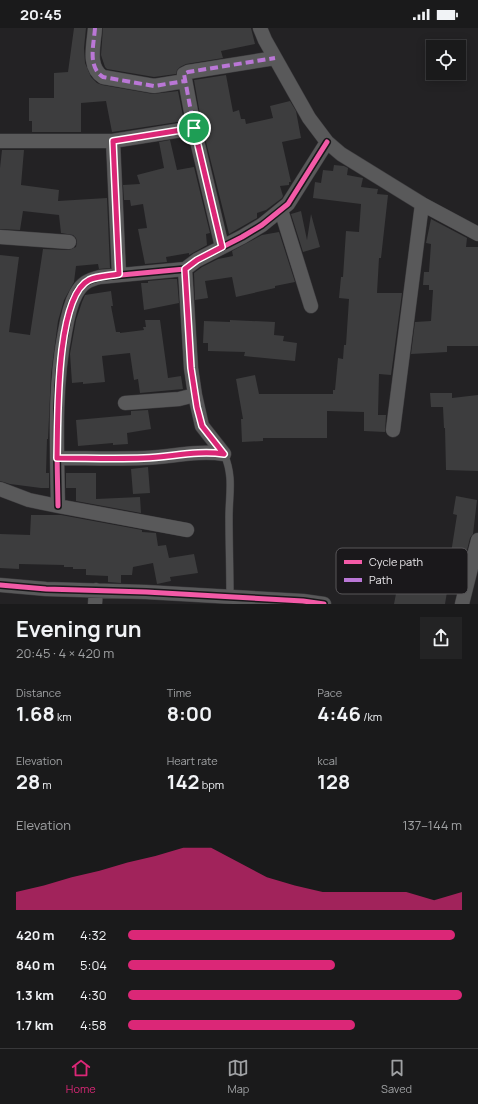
<!DOCTYPE html>
<html lang="en">
<head>
<meta charset="utf-8">
<style>
	:root { --surface:#1a1a1b; --page:#232324; --text:#f1f3f6; --muted:#9fa1a3; --line:#38383a; --accent:#db2777 }
	body { margin:0; font-family:Manrope,sans-serif; background:var(--page); color:var(--text); height:100vh; display:flex; flex-direction:column; font-size:15px; white-space:nowrap }
	* { box-sizing:border-box; margin:0 }
	p { font-size:13px; color:var(--muted) }
	.icon { flex:none; width:22px; height:22px; fill:none; stroke:currentColor; stroke-width:2; stroke-linecap:round; stroke-linejoin:round }
	.map { position:relative; height:576px; overflow:hidden }
	.details { display:flex; flex-direction:column; background:var(--surface); flex:1 }
	.details>* { flex:none }
	.tools { position:absolute; left:426px; top:12px; display:grid; gap:8px }
	.tools a { display:grid; place-items:center; width:40px; height:40px; border-radius:0px; background:var(--surface); box-shadow:0 2px 10px #0003,0 0 0 1px var(--line); font-size:20px }
	.pin { position:absolute; display:grid; place-items:center; width:34px; height:34px; color:#fff; margin:-17px; border:2px solid #fff; border-radius:50%; box-shadow:0 1px 4px #0007 }
	.round { display:grid; place-items:center; flex:none; width:42px; height:42px; border-radius:0px; background:var(--page) }
	.head { display:flex; align-items:center; justify-content:space-between; height:68px; padding:0 16px }
	h1 { font-size:22px; font-weight:700; line-height:30px }
	.stats { display:grid; grid-template-columns:repeat(3,1fr); gap:6px; height:68px; padding:4px 16px }
	.stats div { display:grid; align-content:center }
	.stats b { font-size:20px; font-weight:700 }
	.stats small { font-size:11px; font-weight:400 }
	.stats p { font-size:11px }
	.chart { height:112px; padding:8px 16px }
	.chart p { display:flex; justify-content:space-between }
	.chart svg { width:100%; height:72px; margin-top:4px; fill:var(--accent); opacity:.7 }
	ul { padding:0 16px; list-style:none; font-size:13px }
	li { display:grid; grid-template-columns:64px 48px 1fr; align-items:center; height:30px }
	li i { height:10px; border-radius:5px; background:var(--accent) }
	.status { display:flex; justify-content:space-between; align-items:center; height:28px; padding:0 20px; background:var(--surface); direction:ltr }
	.status svg { height:11px; fill:currentColor }
	.dock { display:flex; justify-content:space-around; align-items:center; height:56px; border-top:1px solid var(--line); background:var(--surface); font-size:11px; color:var(--muted) }
	.dock a { display:grid; justify-items:center; gap:2px }
	.dock .active { color:var(--accent) }
	.map>svg:first-child { display:block }
	.building { fill:#3d3d3e }
	.lines { fill:none; stroke-linecap:round; stroke-linejoin:round }
	.lane-casing { stroke:#3f3e40; stroke-width:8 }
	.street-casing { stroke:#3f3e40; stroke-width:15 }
	.lane { stroke:#59595a; stroke-width:7 }
	.street { stroke:#59595a; stroke-width:14 }
	.quiet { stroke:#ba77d6; stroke-width:4; stroke-dasharray:8 4; stroke-linecap:butt }
	.cycleway-casing { stroke:#1a181b; stroke-width:8 }
	.cycleway { stroke:#f35aa7; stroke-width:5 }
	.route-casing { stroke:#fff; stroke-width:8 }
	.route { stroke:#db2777; stroke-width:5 }
	.key { fill:#1a181b; stroke:#585659; stroke-width:1 }
	.key-label { font-size:11px; fill:#e9e7ea }
</style>
</head>
<body>
<div class="status"><b>20:45</b><svg viewBox="0 0 49 12"><path d="M0 12V9h3v3zM5 12V6h3v6zM10 12V3h3v9zM15 12V0h3v12zM26 1h20v11H26zM47 4h2v5h-2z"/></svg></div>
<div class="map">
<svg width="478" height="576" viewBox="0 0 478 576">
	<rect width="100%" height="100%" fill="#232224"/>
	<path class="building" d="M 74,0 L 86,0 L 84,20 L 85,35 L 91,49 L 97,55 L 102,57 L 153,66 L 178,63 L 184,93 L 112,104 L 106,73 L 81,75 L 81,104 L 32,104 L 32,93 L 29,93 L 29,70 L 54,70 L 54,45 L 68,44 Z
		M 103,0 L 251,0 L 255,16 L 221,23 L 223,30 L 186,36 L 180,39 L 177,42 L 176,46 L 154,49 L 107,41 L 105,39 L 101,27 Z
		M 226,47 L 233,84 L 239,82 L 241,91 L 245,91 L 246,96 L 273,90 L 270,78 L 290,73 L 296,83 L 301,110 L 282,114 L 291,154 L 289,154 L 289,157 L 280,158 L 283,168 L 282,170 L 266,182 L 257,185 L 257,190 L 229,206 L 202,98 L 194,52 Z
		M 170,112 L 177,142 L 194,139 L 210,205 L 206,206 L 207,217 L 189,227 L 189,225 L 166,229 L 167,234 L 145,236 L 138,201 L 147,200 L 143,176 L 131,178 L 130,172 L 124,172 L 123,157 L 140,156 L 137,147 L 164,140 L 159,114 Z
		M 2,122 L 24,122 L 21,157 L 59,162 L 58,173 L 107,170 L 110,240 L 99,241 L 98,236 L 76,238 L 74,254 L 64,272 L 58,293 L 51,346 L 48,411 L 47,411 L 46,445 L 49,445 L 49,460 L 41,460 L 10,456 L 0,453 L 0,227 L 19,229 L 9,304 L 30,307 L 43,221 L 69,222 L 76,219 L 77,214 L 76,210 L 73,207 L 61,205 L 59,187 L 23,183 L 20,202 L 0,201 L 0,140 Z
		M 334,137 L 344,138 L 348,140 L 347,147 L 363,150 L 361,159 L 378,161 L 377,166 L 388,167 L 381,230 L 379,230 L 377,265 L 402,265 L 391,347 L 379,346 L 378,387 L 386,387 L 385,404 L 364,403 L 364,384 L 327,383 L 327,410 L 263,410 L 263,413 L 242,414 L 241,391 L 243,391 L 236,351 L 255,347 L 259,366 L 333,366 L 333,362 L 335,362 L 338,330 L 343,331 L 344,317 L 346,317 L 349,271 L 339,270 L 341,249 L 343,249 L 346,203 L 359,204 L 361,176 L 313,170 L 315,154 L 321,155 L 323,142 L 333,143 Z
		M 301,183 L 307,212 L 311,186 L 320,219 L 303,224 L 291,186 Z
		M 431,191 L 467,210 L 466,219 L 478,219 L 478,318 L 447,318 L 447,324 L 411,326 L 415,294 L 431,293 L 433,262 L 429,262 L 429,257 L 423,257 L 424,244 L 429,244 L 431,216 L 426,215 Z
		M 279,204 L 295,254 L 275,258 L 275,260 L 236,269 L 232,249 L 205,253 L 208,270 L 195,272 L 194,245 L 202,239 L 218,231 L 233,228 L 232,223 L 262,207 Z
		M 170,251 L 177,251 L 179,275 L 144,282 L 141,255 L 148,255 L 148,253 Z
		M 111,263 L 113,278 L 111,278 L 116,304 L 120,304 L 120,305 L 144,302 L 143,299 L 146,299 L 145,292 L 160,292 L 168,350 L 181,348 L 183,361 L 140,365 L 138,351 L 134,352 L 130,325 L 102,328 L 105,354 L 83,356 L 83,354 L 72,355 L 70,326 L 76,292 L 82,274 L 85,267 Z
		M 230,292 L 275,294 L 274,307 L 284,308 L 283,313 L 297,315 L 295,333 L 244,328 L 245,324 L 208,323 L 208,315 L 203,315 L 204,293 L 230,294 Z
		M 430,365 L 452,365 L 452,370 L 478,367 L 478,443 L 446,442 L 445,400 L 444,400 L 443,379 L 431,379 Z
		M 148,382 L 151,401 L 127,405 L 128,416 L 113,417 L 113,415 L 78,418 L 76,392 L 131,387 L 131,383 Z
		M 148,439 L 150,465 L 133,466 L 131,441 Z
		M 66,445 L 96,445 L 96,471 L 140,469 L 141,485 L 76,473 L 76,460 L 66,460 Z
		M 456,468 L 477,472 L 473,506 L 470,510 L 459,554 L 449,552 L 445,576 L 394,576 L 400,545 L 425,549 L 431,520 L 451,525 L 457,487 L 453,486 Z
		M 31,487 L 61,487 L 142,502 L 142,504 L 156,505 L 158,518 L 166,517 L 169,530 L 194,526 L 198,545 L 170,549 L 171,553 L 157,556 L 153,535 L 133,539 L 132,547 L 121,547 L 121,555 L 108,554 L 108,548 L 86,547 L 86,541 L 73,541 L 73,539 L 64,539 L 64,537 L 19,536 L 19,541 L 0,540 L 0,506 L 30,507 Z"/>
	<g class="lines">
		<g class="lane-casing">
			<path id="lane" d="M 224,426 C 234,449 229,466 229,489 C 229,516 230,542 230,569"/>
		</g>
		<g class="street-casing">
			<path id="street" d="M 95,0 C 94,16 87,39 103,49 L 154,58 L 185,53
				M 260,0 L 265,12 L 309,90 L 327,114 L 341,126 L 422,176 L 478,206
				M 0,113 L 113,113 L 194,100
				M 113,113 L 119,246
				M 281,182 L 311,278
				M 0,209 L 69,214
				M 222,219 L 194,100 L 184,46 L 188,44 L 275,30
				M 195,367 L 202,398 L 224,426
				M 125,375 L 179,371 L 195,367 L 191,340 L 185,241
				M 393,402 L 422,176
				M 57,430 C 86,430 115,431 144,430 C 171,429 197,422 224,426
				M 0,461 L 29,472 L 58,478 L 187,502
				M 58,478 C 57,421 54,360 65,304 C 67,292 70,277 76,266 C 82,255 88,252 100,249 L 185,241 L 197,232 L 242,209 L 262,197 L 288,176 L 327,114
				M 0,557 L 46,561 L 146,564 L 303,573 L 324,576
				M 95,576 L 96,562
				M 462,576 L 478,512"/>
		</g>
		<use href="#lane" class="lane"/>
		<use href="#street" class="street"/>
		<path class="quiet" d="M 95,0 C 94,16 87,39 103,49 L 154,58 L 185,53
			M 222,219 L 194,100 L 184,46 L 188,44 L 275,30"/>
		<g class="cycleway-casing">
			<path id="cycleway" d="M 58,478 C 57,421 54,360 65,304 C 67,292 70,277 76,266 C 82,255 88,252 100,249 L 185,241 L 197,232 L 242,209 L 262,197 L 288,176 L 327,114
				M 0,557 L 46,561 L 146,564 L 303,573 L 324,576"/>
		</g>
		<use href="#cycleway" class="cycleway"/>
	</g>
	<g class="lines">
		<g class="route-casing">
			<path id="route" d="M 194,100 L 222,219 L 197,232 L 185,241 L 191,340 L 197,379 L 202,398 L 224,426 C 197,422 171,429 144,430 C 115,431 86,430 57,430 C 58,395 55,269 89,252 C 98,248 109,248 119,246 L 113,113 Z"/>
		</g>
		<use href="#route" class="route"/>
	</g>
	<rect x="336" y="520" width="132" height="46" rx="6" class="key"/>
	<rect x="344" y="532" width="18" height="4" fill="#f35aa7"/>
	<rect x="344" y="550" width="18" height="4" fill="#ba77d6"/>
	<g class="key-label">
		<text x="369" y="538">Cycle path</text>
		<text x="369" y="556">Path</text>
	</g>
</svg>
<div class="tools">
<a><svg class="icon" aria-label="locate" viewBox="0 0 24 24"><circle cx="12" cy="12" r="6"/><path d="M12 2v4M12 18v4M2 12h4M18 12h4"/></svg></a>
</div>
<div class="pin" style="left:194px;top:100px;background:#1e9e55"><svg class="icon" aria-label="arrive" viewBox="0 0 24 24"><path d="M6 21V4h12l-3 4 3 4H6"/></svg></div>
</div>
<section class="details">
<div class="head"><div><h1>Evening run</h1><p>20:45 · 4 × 420 m</p></div><a class="round"><svg class="icon" aria-label="share" viewBox="0 0 24 24"><path d="M12 15V3M7 8l5-5 5 5M5 13v7h14v-7"/></svg></a></div>
<div class="stats">
<div><p>Distance</p><b>1.68<small> km</small></b></div>
<div><p>Time</p><b>8:00</b></div>
<div><p>Pace</p><b>4:46<small> /km</small></b></div>
</div>
<div class="stats">
<div><p>Elevation</p><b>28<small> m</small></b></div>
<div><p>Heart rate</p><b>142<small> bpm</small></b></div>
<div><p>kcal</p><b>128</b></div>
</div>
<div class="chart"><p><span>Elevation</span>137–144 m</p>
<svg viewBox="0 0 160 44" preserveAspectRatio="none"><path d="M0 44V33L10 29L20 24L30 20L40 15L50 11L60 6L70 6L80 15L90 24L100 29L110 33L120 33L130 33L140 33L150 38L160 33V44z"/></svg>
</div>
<ul>
<li><b>420 m</b>4:32<i style="width:98%"></i></li>
<li><b>840 m</b>5:04<i style="width:62%"></i></li>
<li><b>1.3 km</b>4:30<i style="width:100%"></i></li>
<li><b>1.7 km</b>4:58<i style="width:68%"></i></li>
</ul>
</section>
<nav class="dock">
<a class="active"><svg class="icon" aria-label="home" viewBox="0 0 24 24"><path d="M3 11l9-7 9 7M6 9v11h12V9"/></svg>Home</a>
<a><svg class="icon" aria-label="map" viewBox="0 0 24 24"><path d="M3 6l6-2 6 2 6-2v14l-6 2-6-2-6 2zM9 4v14M15 6v14"/></svg>Map</a>
<a><svg class="icon" aria-label="saved" viewBox="0 0 24 24"><path d="M7 4h10v16l-5-4-5 4z"/></svg>Saved</a>
</nav>
</body>
</html>
